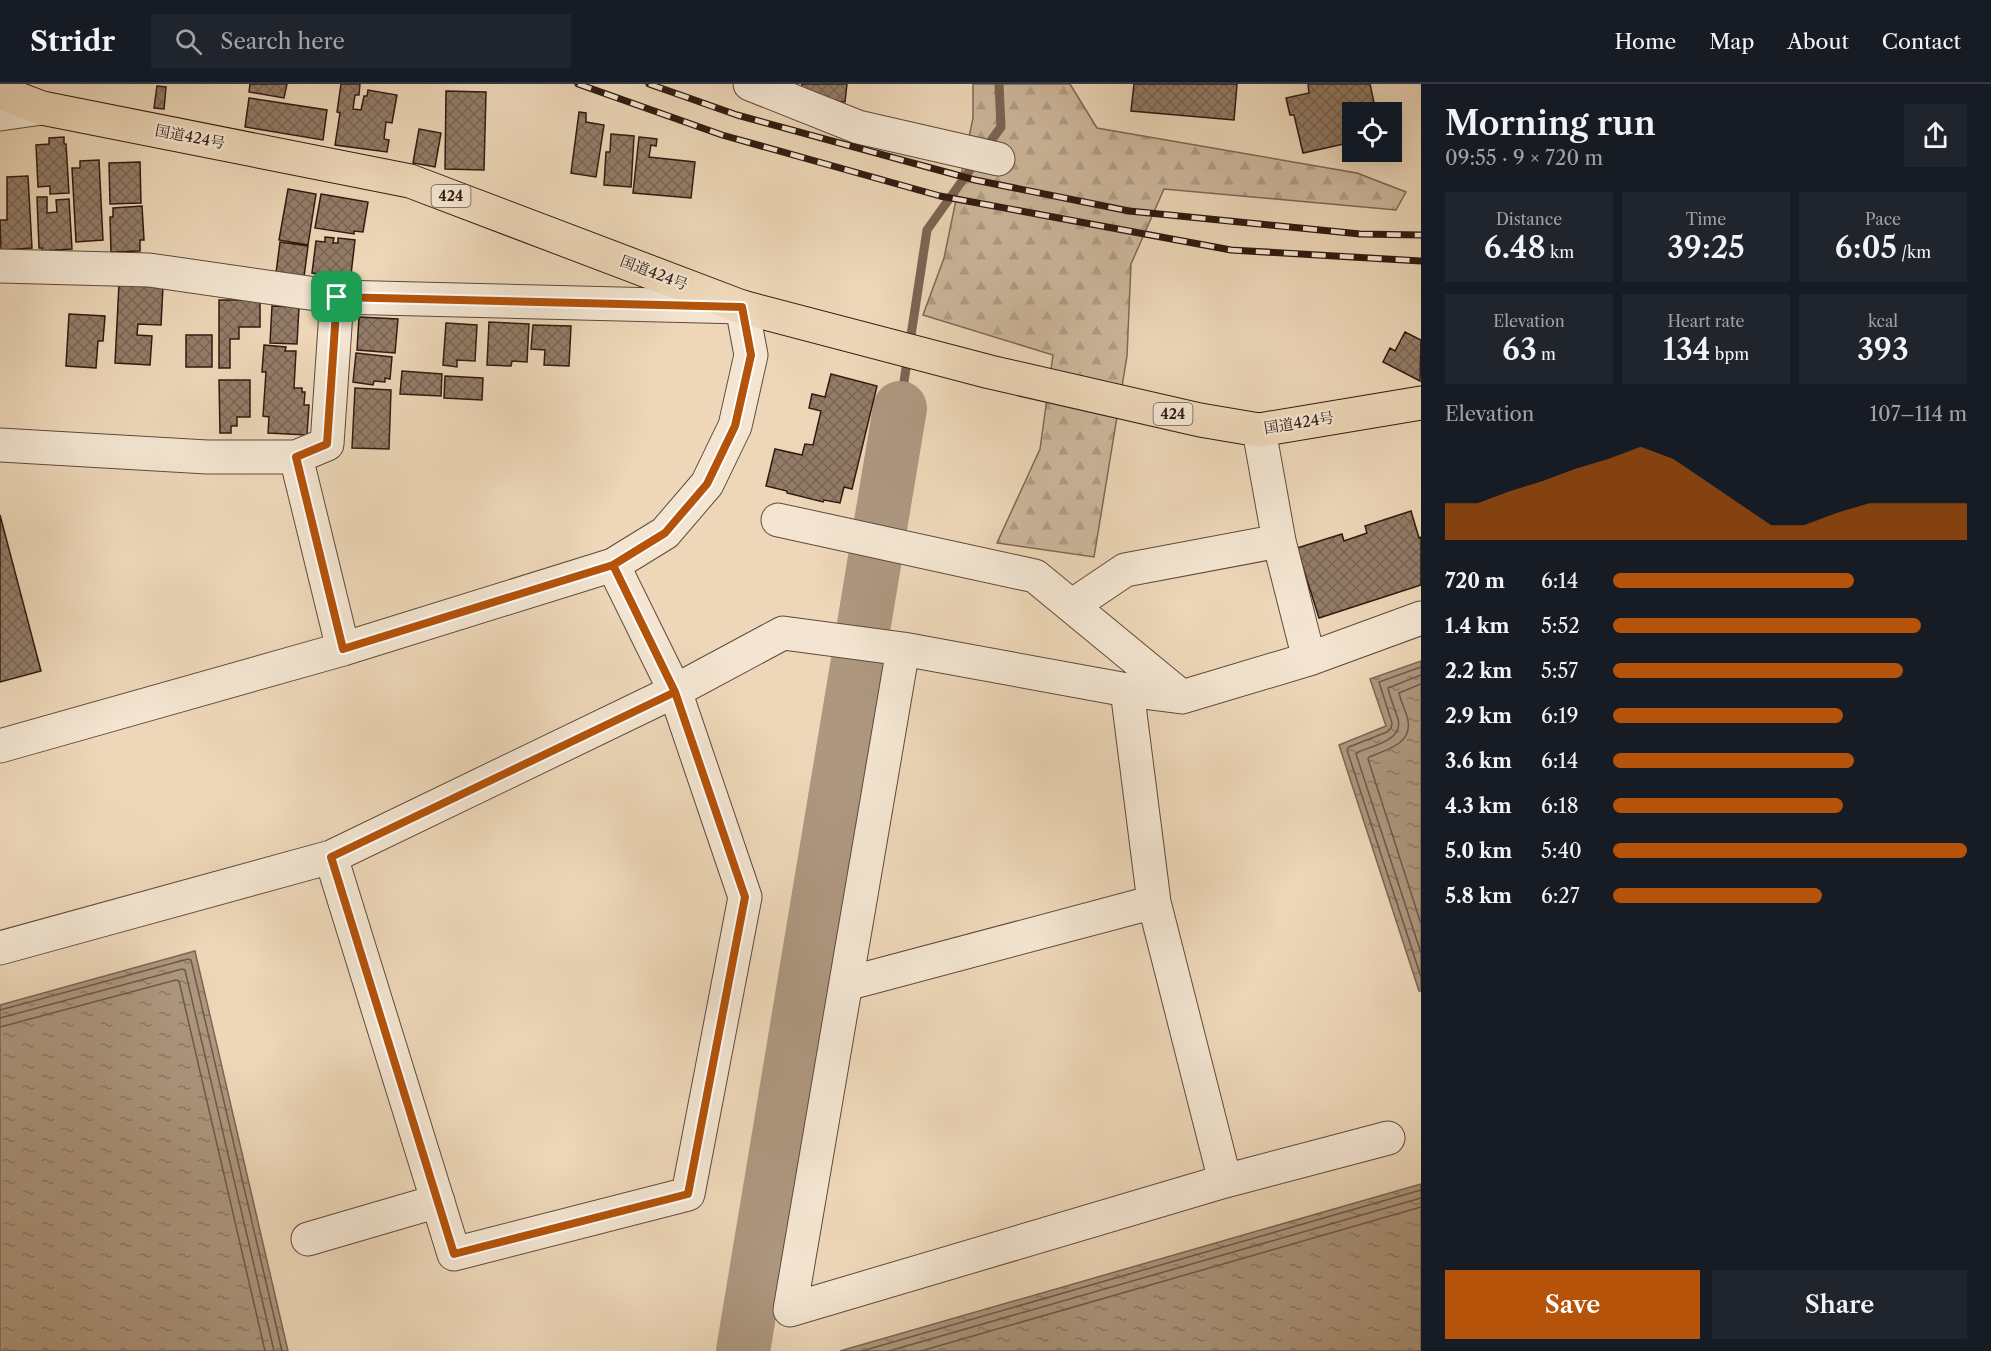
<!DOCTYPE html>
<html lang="en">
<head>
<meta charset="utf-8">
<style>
	:root { --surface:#171b24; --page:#20242c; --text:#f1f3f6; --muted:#9ea1a6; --line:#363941; --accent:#b45309 }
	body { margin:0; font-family:"Libre Caslon Text","Noto Serif JP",serif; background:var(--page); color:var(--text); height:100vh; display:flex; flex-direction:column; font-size:22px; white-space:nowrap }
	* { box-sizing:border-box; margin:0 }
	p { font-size:20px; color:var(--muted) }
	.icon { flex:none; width:33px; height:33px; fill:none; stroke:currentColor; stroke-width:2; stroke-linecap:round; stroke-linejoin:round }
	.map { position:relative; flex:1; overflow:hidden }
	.side { display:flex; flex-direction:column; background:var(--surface); width:570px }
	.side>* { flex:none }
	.controls { position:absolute; left:1342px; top:18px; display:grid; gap:12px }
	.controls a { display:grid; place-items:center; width:60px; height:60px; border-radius:0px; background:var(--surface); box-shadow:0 6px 24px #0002; font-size:30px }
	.pin { position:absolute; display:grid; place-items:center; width:51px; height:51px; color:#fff; margin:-26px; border-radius:12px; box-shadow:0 3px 9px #0006 }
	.round { display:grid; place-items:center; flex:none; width:63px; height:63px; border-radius:0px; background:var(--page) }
	.headline { display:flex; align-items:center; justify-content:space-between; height:102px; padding:0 24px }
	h1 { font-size:33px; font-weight:600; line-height:45px }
	.stats { display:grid; grid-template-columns:repeat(3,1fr); gap:9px; height:102px; padding:6px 24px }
	.stats div { display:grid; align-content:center; border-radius:0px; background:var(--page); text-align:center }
	.stats b { font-size:30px; font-weight:600 }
	.stats small { font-size:16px; font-weight:400 }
	.stats p { font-size:16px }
	.chart { height:168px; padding:12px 24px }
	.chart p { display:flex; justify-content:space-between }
	.chart svg { width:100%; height:108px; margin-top:6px; fill:var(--accent); opacity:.7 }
	.primary-button { display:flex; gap:12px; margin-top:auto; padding:12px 24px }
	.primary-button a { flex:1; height:69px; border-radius:0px; background:var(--accent); color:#fff; font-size:24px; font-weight:600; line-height:69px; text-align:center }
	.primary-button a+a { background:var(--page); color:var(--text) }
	ul { padding:0 24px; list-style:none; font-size:20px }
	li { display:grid; grid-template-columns:96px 72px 1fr; align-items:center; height:45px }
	li i { height:15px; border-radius:8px; background:var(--accent) }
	header { display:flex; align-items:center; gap:36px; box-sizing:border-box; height:84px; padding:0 30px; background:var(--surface); border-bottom:2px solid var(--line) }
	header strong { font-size:28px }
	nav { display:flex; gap:33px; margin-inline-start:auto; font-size:21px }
	.search { width:420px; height:54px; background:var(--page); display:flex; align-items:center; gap:15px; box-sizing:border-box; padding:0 21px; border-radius:0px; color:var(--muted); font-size:22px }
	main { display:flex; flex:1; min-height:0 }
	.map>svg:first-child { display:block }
	.forest { fill:url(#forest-firs); stroke:#7f6856; stroke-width:1.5 }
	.water { fill:url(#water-ripples); stroke:#7b6553; stroke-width:1.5 }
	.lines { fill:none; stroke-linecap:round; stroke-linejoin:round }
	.shore { stroke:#6f5848; stroke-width:1.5 }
	.stream { stroke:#7b6553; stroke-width:9 }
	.river { stroke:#ad977f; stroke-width:54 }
	.building { fill:url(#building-cross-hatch); stroke:#311a11; stroke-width:1.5 }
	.minor-casing { stroke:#60493b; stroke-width:35 }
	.highway-casing { stroke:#311a11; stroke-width:35 }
	.minor { stroke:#f3e5d1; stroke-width:33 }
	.highway { stroke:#edd7b8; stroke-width:33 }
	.rail-casing { stroke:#311a11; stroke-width:7 }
	.rail { stroke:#f3e5d1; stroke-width:4.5; stroke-dasharray:14; stroke-linecap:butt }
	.route-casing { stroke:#fff; stroke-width:12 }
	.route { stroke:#b45309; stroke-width:8 }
	.labels { text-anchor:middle; stroke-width:4.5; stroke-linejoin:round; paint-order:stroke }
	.shield { fill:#f3e5d1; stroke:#6b574b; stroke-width:1.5 }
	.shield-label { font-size:14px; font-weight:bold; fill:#311a11 }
	.street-label { font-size:15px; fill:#311a11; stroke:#f3e5d1 }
</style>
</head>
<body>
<header>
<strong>Stridr</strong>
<div class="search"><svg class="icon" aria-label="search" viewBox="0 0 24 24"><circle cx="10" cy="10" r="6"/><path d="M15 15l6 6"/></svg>Search here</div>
<nav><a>Home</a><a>Map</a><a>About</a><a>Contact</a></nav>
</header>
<main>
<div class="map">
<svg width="1421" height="1267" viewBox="0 0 1421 1267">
	<defs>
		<pattern id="forest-firs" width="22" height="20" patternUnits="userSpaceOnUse" patternTransform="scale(1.5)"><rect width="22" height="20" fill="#cdb79c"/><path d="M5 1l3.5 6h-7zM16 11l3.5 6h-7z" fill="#b09d85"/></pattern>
		<pattern id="water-ripples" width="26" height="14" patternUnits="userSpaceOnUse" patternTransform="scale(1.5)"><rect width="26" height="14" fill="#ad977f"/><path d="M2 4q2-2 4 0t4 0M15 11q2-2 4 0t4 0" fill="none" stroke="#8d7a67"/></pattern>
		<pattern id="building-cross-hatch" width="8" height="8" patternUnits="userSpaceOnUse" patternTransform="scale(1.5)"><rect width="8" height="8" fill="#937c68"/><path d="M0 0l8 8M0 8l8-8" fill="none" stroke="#796554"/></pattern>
	</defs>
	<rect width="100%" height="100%" fill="#edd7b8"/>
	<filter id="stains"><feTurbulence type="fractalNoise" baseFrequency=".00333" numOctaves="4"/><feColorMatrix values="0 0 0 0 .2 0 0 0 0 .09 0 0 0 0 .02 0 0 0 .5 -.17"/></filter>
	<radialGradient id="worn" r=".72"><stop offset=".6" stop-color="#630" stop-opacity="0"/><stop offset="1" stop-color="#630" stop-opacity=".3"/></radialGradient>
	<path class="forest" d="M 973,0 L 1070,0 L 1097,44 L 1357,89 L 1406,108 L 1396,126 L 1164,105 L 1131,180 L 1127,272 L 1094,473 L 997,459 L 1040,365 L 1053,271 L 923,231 L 944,174 L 973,34 Z"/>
	<path class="water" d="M 1421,577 L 1421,907 L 1419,907 L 1339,661 L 1386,642 L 1370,595 Z
		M 195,867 L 288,1267 L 0,1267 L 0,921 Z
		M 1421,1100 L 1421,1267 L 840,1267 Z"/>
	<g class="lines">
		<path class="shore" d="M 1421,583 L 1379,598 L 1392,639 L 1391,644 L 1387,648 L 1349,663 L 1347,666 L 1421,893
			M 1421,591 L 1388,604 C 1390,614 1395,625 1398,635 C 1404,656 1372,662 1358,668 L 1356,670 L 1421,869
			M 1421,600 L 1399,609 C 1401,619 1407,628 1408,637 C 1412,660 1386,666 1369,673 L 1368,675 L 1421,840
			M 0,926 L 188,875 L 191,876 L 282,1267
			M 0,934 L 182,885 L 185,886 L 274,1267
			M 0,943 L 176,896 L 179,897 L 265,1267
			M 862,1267 L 1421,1106
			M 889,1267 L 1421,1114
			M 921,1267 L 1421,1123"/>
		<path class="stream" d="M 985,65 L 1001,43 L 999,0
			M 900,324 L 927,146 L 977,76"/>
		<path class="river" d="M 743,1267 L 900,324"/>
	</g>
	<path class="building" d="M 250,0 L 287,0 L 284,14 L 249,8 Z
		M 341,0 L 360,0 L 359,11 L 355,11 L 353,25 L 361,26 L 364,12 L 367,12 L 368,6 L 397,11 L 392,39 L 386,38 L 384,55 L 389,56 L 387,68 L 335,61 L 340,29 L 337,28 Z
		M 802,0 L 847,0 L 845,18 L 816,15 L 801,9 Z
		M 1134,0 L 1237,0 L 1234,36 L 1131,27 Z
		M 1308,0 L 1370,0 L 1376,28 L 1353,28 L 1353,42 L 1351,43 L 1353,58 L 1303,69 L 1294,31 L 1290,31 L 1286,14 L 1309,9 Z
		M 157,2 L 166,3 L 164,25 L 154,24 Z
		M 446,7 L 486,8 L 484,86 L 445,85 Z
		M 249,14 L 327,26 L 323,56 L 245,43 Z
		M 579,28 L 586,29 L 586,38 L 604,41 L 596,93 L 571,89 Z
		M 419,45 L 441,49 L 435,83 L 413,79 Z
		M 611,50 L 634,52 L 631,103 L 604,101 L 606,68 L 610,68 Z
		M 64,53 L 64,60 L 66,60 L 69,109 L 50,110 L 50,102 L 38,103 L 36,61 L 49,60 L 49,54 Z
		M 639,53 L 657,55 L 656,62 L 651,61 L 649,73 L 695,78 L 691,114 L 633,109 Z
		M 99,76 L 103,156 L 76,158 L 72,84 L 80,84 L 80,77 Z
		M 140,78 L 141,119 L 110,120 L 109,79 Z
		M 28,92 L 32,164 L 1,166 L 0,136 L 7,136 L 7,93 Z
		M 288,105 L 316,110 L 308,161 L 279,156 Z
		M 321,110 L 368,118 L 363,148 L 354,147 L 354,150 L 315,144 Z
		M 37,113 L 47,113 L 47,129 L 57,128 L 56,116 L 69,115 L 72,165 L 42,167 L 42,164 L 39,164 Z
		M 142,122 L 144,156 L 140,156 L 140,167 L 111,168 L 110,133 L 113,133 L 113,124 Z
		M 325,153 L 334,154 L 333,159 L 338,159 L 338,154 L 355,156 L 350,199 L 339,197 L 339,193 L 312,189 L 316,157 L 325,158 Z
		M 280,158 L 308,162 L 304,193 L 276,189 Z
		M 119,200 L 163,202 L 161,241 L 138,240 L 137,251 L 152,252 L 150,281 L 115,279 Z
		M 219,216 L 260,216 L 260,243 L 239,243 L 239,255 L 230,255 L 230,284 L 219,284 Z
		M 272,222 L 299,223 L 297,260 L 270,259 Z
		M 69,230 L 105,232 L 103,257 L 98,257 L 96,284 L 66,282 Z
		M 359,233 L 398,235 L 395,269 L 357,266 Z
		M 489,238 L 529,240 L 527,278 L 512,277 L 511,282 L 487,281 Z
		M 446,239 L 477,241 L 475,277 L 457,276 L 457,283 L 443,281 Z
		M 533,241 L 571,242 L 569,282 L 544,281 L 545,266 L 531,265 Z
		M 1405,248 L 1421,256 L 1420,297 L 1383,278 L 1390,264 L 1395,267 Z
		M 186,251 L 212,251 L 212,283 L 186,283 Z
		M 264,261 L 286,263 L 285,267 L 296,267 L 294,304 L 302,304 L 302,308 L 305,308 L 304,321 L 309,321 L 307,351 L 268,349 L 269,333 L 263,332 L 266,288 L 262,288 Z
		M 356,269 L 392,273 L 390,295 L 385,294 L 385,298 L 374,297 L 373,301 L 353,298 Z
		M 402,287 L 442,290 L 441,312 L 400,310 Z
		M 831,290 L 877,302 L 852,405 L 844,403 L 840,419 L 824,416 L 823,418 L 787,409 L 787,407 L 766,402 L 775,365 L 802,371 L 805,360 L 813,361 L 821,327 L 809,324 L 812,310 L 825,313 Z
		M 445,292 L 483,294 L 482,316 L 444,314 Z
		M 219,296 L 250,296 L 250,333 L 237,333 L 237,342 L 231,342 L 231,349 L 220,349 Z
		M 355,304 L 391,306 L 389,365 L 352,364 Z
		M 1411,427 L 1419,454 L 1421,453 L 1421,501 L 1319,534 L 1297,464 L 1342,450 L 1344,457 L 1367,449 L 1365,442 Z
		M 0,431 L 41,587 L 0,598 Z"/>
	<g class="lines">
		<g class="minor-casing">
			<path id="minor" d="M 750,0 L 858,43 L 998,75
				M 0,30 L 42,24
				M 0,182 L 149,186 L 337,213 L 742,223 L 751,271 L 735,342 L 707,400 L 665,449 L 613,481 L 343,565 L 0,662
				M 337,213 L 327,360 L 296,373 L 343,565
				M 1259,346 L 1279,457 L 1309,575 L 1421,534
				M 0,361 L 207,373 L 296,373
				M 778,436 L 1035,492 L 1182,613
				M 1073,521 L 1125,486 L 1279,457
				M 903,565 L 790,1226 L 1225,1097 L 1154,818 L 1127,606
				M 331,773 L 454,1170 L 688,1110 L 745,813 L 675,607 L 783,549 L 903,565 L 1127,606 L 1182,613 L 1309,575
				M 0,864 L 331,773 L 675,607 L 613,481
				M 846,900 L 1154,818
				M 1225,1097 L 1388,1054
				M 308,1155 L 438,1117"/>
		</g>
		<g class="highway-casing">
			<path id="highway" d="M 0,8 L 42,24 L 410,97 L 742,223 L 990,288 L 1200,336 L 1259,346 L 1421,319"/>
		</g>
		<use href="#minor" class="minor"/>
		<use href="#highway" class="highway"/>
		<g class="rail-casing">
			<path id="rail" d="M 578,0 L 722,51 L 940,112 L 1231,166 L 1421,177
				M 649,0 L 737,31 L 975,96 L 1129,127 L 1360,150 L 1421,151"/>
		</g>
		<use href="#rail" class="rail"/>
	</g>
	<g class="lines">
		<g class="route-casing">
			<path id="route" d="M 337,213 L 327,360 L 296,373 L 343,565 L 613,481 L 675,608 L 331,773 L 454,1170 L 688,1110 L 745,813 L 675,608 L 613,481 L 665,449 L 707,400 L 735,342 L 751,271 L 742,223 L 337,213"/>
		</g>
		<use href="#route" class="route"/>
	</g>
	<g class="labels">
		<g class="shield">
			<rect x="431.5" y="101" width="39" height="22" rx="4.5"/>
			<rect x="1153.5" y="319" width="39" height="22" rx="4.5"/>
		</g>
		<g class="shield-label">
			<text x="451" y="117">424</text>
			<text x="1173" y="335">424</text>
		</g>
		<g class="street-label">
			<text transform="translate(190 53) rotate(11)" y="5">国道424号</text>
			<text transform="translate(654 189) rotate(21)" y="5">国道424号</text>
			<text transform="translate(1299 339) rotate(-9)" y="5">国道424号</text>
		</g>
	</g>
	<rect width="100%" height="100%" filter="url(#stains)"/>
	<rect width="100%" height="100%" fill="url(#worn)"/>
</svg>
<div class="controls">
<a><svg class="icon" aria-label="locate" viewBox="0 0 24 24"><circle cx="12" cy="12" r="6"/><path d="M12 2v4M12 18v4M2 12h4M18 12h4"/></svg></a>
</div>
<div class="pin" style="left:337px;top:213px;background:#1e9e55"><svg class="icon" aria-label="arrive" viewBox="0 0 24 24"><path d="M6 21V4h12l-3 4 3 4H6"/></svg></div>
</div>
<section class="side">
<div class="headline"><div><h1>Morning run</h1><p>09:55 · 9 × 720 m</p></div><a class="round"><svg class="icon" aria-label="share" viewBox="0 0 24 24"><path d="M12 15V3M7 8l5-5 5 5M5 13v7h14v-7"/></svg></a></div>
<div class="stats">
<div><p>Distance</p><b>6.48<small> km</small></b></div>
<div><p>Time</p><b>39:25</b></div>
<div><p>Pace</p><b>6:05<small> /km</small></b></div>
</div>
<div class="stats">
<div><p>Elevation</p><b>63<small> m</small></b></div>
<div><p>Heart rate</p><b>134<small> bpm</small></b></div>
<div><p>kcal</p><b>393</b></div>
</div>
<div class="chart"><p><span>Elevation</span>107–114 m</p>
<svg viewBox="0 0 160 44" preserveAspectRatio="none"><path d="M0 44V29L10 29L20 24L30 20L40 15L50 11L60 6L70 11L80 20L90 29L100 38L110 38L120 33L130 29L140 29L150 29L160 29V44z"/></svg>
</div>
<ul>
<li><b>720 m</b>6:14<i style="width:68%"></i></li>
<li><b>1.4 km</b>5:52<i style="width:87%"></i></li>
<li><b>2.2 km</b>5:57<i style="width:82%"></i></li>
<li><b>2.9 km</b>6:19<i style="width:65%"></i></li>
<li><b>3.6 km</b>6:14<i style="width:68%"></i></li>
<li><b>4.3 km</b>6:18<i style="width:65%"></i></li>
<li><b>5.0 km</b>5:40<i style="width:100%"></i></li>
<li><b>5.8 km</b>6:27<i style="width:59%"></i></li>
</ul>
<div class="primary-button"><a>Save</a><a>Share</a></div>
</section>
</main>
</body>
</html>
